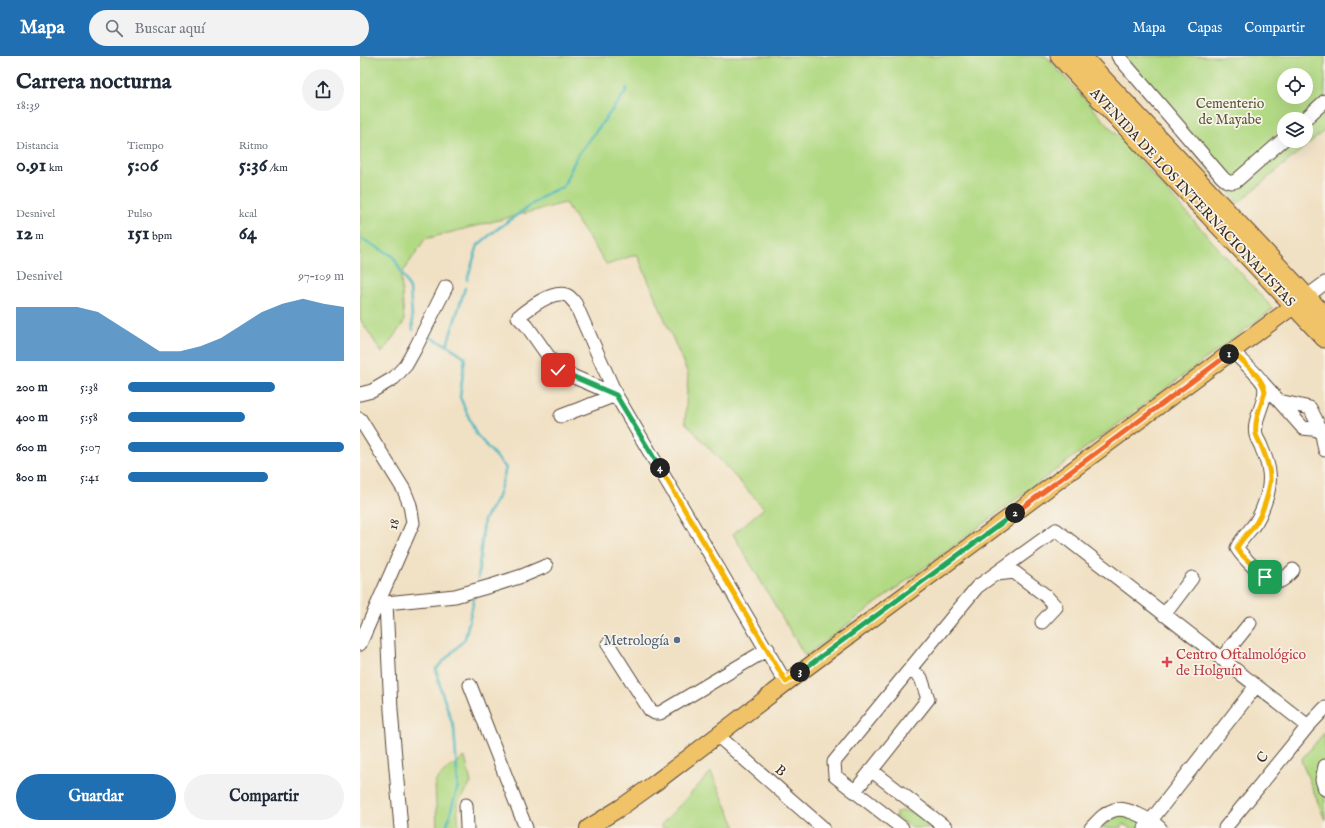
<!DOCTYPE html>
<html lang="es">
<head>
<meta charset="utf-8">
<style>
	:root { --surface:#fff; --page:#f2f2f3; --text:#1f2937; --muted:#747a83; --accent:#1f6fb2 }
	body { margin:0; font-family:"IM FELL English",serif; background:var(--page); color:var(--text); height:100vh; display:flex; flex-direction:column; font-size:15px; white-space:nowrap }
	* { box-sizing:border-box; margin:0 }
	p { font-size:13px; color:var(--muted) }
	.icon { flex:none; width:22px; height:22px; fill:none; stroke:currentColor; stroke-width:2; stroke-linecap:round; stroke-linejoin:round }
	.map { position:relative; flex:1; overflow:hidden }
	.drawer { display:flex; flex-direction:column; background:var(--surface); width:360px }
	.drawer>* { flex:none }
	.controls { position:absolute; left:917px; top:12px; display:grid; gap:8px }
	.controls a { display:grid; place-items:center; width:36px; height:36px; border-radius:50%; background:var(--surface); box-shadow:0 4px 16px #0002; font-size:20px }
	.pin { position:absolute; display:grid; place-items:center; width:34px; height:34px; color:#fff; margin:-17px; border-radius:8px; box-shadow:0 2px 6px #0006 }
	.km { position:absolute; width:20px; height:20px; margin:-10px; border-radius:50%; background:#222; color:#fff; font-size:11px; line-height:20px; text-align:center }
	.round { display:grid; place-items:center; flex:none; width:42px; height:42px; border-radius:21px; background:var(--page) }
	.summary { display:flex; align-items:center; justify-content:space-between; height:68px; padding:0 16px }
	h1 { font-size:22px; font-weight:800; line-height:30px }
	.stats { display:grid; grid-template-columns:repeat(3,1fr); gap:6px; height:68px; padding:4px 16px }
	.stats div { display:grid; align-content:center }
	.stats b { font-size:20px; font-weight:800 }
	.stats small { font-size:11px; font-weight:400 }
	.stats p { font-size:11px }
	.chart { height:112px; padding:8px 16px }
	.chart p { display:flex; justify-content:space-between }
	.chart svg { width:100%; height:72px; margin-top:4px; fill:var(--accent); opacity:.7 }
	.primary-button { display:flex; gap:8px; margin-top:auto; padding:8px 16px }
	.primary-button a { flex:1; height:46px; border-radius:24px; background:var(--accent); color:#fff; font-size:16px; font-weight:800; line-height:46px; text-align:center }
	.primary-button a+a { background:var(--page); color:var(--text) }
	ul { padding:0 16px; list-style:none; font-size:13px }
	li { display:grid; grid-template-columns:64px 48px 1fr; align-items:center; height:30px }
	li i { height:10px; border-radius:5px; background:var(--accent) }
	header { display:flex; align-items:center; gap:24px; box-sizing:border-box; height:56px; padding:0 20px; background:var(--accent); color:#fff }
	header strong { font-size:19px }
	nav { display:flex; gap:22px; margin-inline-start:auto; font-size:14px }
	.search { width:280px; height:36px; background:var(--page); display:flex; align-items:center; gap:10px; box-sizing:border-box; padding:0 14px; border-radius:22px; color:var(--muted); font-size:15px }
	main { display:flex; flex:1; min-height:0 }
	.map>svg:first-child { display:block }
	.green { fill:#b2da85; stroke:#768252; fill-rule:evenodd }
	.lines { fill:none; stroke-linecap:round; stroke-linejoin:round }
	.stream { stroke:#49b7c1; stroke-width:2.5 }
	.minor-casing { stroke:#564537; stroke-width:15 }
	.major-casing { stroke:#564537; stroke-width:18 }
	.highway-casing { stroke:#564537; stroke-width:21 }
	.minor { stroke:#fff; stroke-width:13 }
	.major { stroke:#f1c369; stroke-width:16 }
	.highway { stroke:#f1c369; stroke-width:19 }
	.split-1-casing { stroke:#fff; stroke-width:8 }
	.split-2-casing { stroke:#fff; stroke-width:8 }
	.split-3-casing { stroke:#fff; stroke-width:8 }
	.split-4-casing { stroke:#fff; stroke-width:8 }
	.split-5-casing { stroke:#fff; stroke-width:8 }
	.split-1 { stroke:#f5b400; stroke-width:5 }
	.split-2 { stroke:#f0652b; stroke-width:5 }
	.split-3 { stroke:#22a559; stroke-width:5 }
	.split-4 { stroke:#f5b400; stroke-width:5 }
	.split-5 { stroke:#22a559; stroke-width:5 }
	.service-dot { fill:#5c6f8a; stroke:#f7f3e8; stroke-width:1.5 }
	.health-dot { fill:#e0444e; stroke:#f7f3e8; stroke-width:1.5 }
	.labels { text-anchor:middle; stroke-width:3.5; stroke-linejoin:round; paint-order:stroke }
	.park-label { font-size:14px; fill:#595638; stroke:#f7f3e8 }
	.street-label { font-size:14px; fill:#3b2a1e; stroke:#f7f3e8 }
	.service-label { font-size:14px; fill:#4e5e75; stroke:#f7f3e8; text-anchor:end }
	.health-label { font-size:14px; fill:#be3a42; stroke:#f7f3e8; text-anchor:start }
</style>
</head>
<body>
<header>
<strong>Mapa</strong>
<div class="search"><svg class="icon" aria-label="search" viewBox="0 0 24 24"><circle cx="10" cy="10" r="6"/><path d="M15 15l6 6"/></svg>Buscar aquí</div>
<nav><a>Mapa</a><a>Capas</a><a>Compartir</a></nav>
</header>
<main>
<section class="drawer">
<div class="summary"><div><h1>Carrera nocturna</h1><p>18:39</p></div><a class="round"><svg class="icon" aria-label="share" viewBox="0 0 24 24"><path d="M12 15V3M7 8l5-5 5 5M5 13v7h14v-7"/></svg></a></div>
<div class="stats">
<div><p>Distancia</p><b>0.91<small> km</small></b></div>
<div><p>Tiempo</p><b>5:06</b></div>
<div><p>Ritmo</p><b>5:36<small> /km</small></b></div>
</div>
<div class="stats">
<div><p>Desnivel</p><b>12<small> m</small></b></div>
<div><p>Pulso</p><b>151<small> bpm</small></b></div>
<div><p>kcal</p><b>64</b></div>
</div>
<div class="chart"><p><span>Desnivel</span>97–109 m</p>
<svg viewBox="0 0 160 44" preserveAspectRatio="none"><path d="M0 44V11L10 11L20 11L30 11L40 14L50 22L60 30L70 38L80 38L90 35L100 30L110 22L120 14L130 9L140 6L150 9L160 11V44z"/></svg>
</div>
<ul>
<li><b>200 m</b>5:38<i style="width:68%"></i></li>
<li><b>400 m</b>5:58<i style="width:54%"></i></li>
<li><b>600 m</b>5:07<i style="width:100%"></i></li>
<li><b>800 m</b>5:41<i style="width:65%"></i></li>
</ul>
<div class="primary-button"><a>Guardar</a><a>Compartir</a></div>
</section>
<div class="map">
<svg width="965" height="772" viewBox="0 0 965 772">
	<rect width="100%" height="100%" fill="#f7f3e8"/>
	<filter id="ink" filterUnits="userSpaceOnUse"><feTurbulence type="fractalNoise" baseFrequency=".025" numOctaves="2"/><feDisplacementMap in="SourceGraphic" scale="8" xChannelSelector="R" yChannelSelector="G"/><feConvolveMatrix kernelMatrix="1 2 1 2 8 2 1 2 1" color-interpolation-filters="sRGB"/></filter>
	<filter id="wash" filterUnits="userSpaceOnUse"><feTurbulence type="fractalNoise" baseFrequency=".012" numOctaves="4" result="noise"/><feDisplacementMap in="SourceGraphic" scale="16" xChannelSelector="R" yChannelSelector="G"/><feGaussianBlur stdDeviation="0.9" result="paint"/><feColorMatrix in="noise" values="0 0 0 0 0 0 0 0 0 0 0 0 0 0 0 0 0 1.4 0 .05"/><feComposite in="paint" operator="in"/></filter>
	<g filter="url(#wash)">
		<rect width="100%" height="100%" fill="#f1e1c4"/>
		<path class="green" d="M 0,0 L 686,0 L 913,253 L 445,600 L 373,478 L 404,452 L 325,366 L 328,318 L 277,198 L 247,209 L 205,147 L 65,183 L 41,219 L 44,266 L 22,297 L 0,263 Z
			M 752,0 L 965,0 L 965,74 L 878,147 ZM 924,19 L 946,19 L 946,41 L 924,41 ZM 924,63 L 946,63 L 946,85 L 924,85 Z
			M 965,676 L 965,764 L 941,704 Z
			M 105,701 L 111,727 L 97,748 L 99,772 L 77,772 L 75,726 L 87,713 Z
			M 351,716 L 376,772 L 302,772 L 301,769 Z
			M 542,755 C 553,756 560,758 569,764 L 566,768 L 570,772 L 551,772 L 536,761 L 536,756 Z
			M 765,758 L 782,765 L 782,772 L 769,772 L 764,768 L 760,772 L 742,772 L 752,762 Z"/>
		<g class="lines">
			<path class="stream" d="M 0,182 L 33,200 L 50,233 L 53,274
				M 107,224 L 118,189 L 136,174 L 188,137 L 203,131 L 217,100 L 265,37 L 267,32
				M 69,281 L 87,289 L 105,301 L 100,341 L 116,378 L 146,412 L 138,441 L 124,464 L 118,522
				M 87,289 L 105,232
				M 86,772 L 98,730 L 94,672 L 81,634 L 76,613 L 105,583 L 115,539"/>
		</g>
	</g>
	<g filter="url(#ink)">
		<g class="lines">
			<g class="minor-casing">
				<path id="minor" d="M 758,0 L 862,121 C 867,126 870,127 876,125 L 924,83
					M 945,63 L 965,45
					M 946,241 L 965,227
					M 872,295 C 880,303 900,320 904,329 C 909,343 892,362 896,379 C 897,384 901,388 902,393 C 910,411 912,424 906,443 C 903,452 899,463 893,470 C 887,478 881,483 877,492 C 882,500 906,526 915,526 C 922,527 929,518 933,514
					M 903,327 L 943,372 L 961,374 L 965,394
					M 0,338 L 12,335 L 34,322 L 46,309 L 56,291 L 86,231
					M 256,339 L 198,314 L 167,270 L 158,261 C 168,253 192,234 206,239 C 210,240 212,244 215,247 L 256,339 L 426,627
					M 919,345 L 950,352 L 961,374
					M 201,360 L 256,339
					M 0,363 L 44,434 L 50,449 L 53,467 L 0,588
					M 637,518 L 654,516 L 685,539 L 696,551 L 682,566
					M 20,542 L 26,547 L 31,654 L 41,772
					M 26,547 L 95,540 L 134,529 L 162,520 L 186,510
					M 804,559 L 832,522
					M 248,588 L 290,654 L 295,657 L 300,657 L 408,593
					M 861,603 L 890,567
					M 110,629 L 166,772
					M 357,679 L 463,772
					M 965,710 L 962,724 L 965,733
					M 511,714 L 586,772
					M 495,735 L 568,643 L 561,622 L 550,613
					M 106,749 L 107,772
					M 542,772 L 475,720 L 474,706 L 617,531 L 696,474 L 948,670
					M 731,772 C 738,765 744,757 754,754 C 766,750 791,764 800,772
					M 785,772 L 896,630
					M 865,772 L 948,670 L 965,652"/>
			</g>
			<g class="major-casing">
				<path id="major" d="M 228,772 L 260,752 L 295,727 L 426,627 L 944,242"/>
			</g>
			<g class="highway-casing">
				<path id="highway" d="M 700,0 L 965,282
					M 721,0 L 965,261"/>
			</g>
			<use href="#minor" class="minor"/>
			<use href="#major" class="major"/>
			<use href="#highway" class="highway"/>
		</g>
	</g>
	<g class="lines" filter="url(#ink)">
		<g class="split-1-casing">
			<path id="split-1" d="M 869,298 L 872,295 C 883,306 903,321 905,336 C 901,349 894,364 896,378 C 897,382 899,385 901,389 C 906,402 911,413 910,427 C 908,441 902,459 894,470 C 888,478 881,483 877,492 L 881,498 L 905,521"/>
		</g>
		<g class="split-2-casing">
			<path id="split-2" d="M 655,457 L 869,298"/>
		</g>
		<g class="split-3-casing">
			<path id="split-3" d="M 440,616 L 655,457"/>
		</g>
		<g class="split-4-casing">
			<path id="split-4" d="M 300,412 L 426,626 L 440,616"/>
		</g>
		<g class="split-5-casing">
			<path id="split-5" d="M 198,314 L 256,339 L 300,412"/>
		</g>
		<use href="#split-1" class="split-1"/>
		<use href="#split-2" class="split-2"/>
		<use href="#split-3" class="split-3"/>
		<use href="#split-4" class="split-4"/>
		<use href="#split-5" class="split-5"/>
	</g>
	<circle class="service-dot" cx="317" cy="584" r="4"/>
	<path class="health-dot" d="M805 600h4v4h4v4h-4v4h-4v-4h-4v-4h4z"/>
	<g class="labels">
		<g class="park-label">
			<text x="870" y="52">Cementerio<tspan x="870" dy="16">de Mayabe</tspan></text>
		</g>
		<g class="street-label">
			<text transform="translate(833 141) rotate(47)" y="5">AVENIDA DE LOS INTERNACIONALISTAS</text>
			<text transform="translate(33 468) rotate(-74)" y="5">18</text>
			<text transform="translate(902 701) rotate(-51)" y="5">C</text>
			<text transform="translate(421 714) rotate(41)" y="5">B</text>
		</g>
		<g class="service-label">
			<text x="309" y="589">Metrología</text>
		</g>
		<g class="health-label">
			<text x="816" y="603">Centro Oftalmológico<tspan x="816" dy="16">de Holguín</tspan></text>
		</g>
	</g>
</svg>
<div class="controls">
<a><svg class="icon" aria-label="locate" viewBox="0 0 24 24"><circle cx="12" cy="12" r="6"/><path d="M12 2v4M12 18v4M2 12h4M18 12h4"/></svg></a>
<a><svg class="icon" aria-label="layers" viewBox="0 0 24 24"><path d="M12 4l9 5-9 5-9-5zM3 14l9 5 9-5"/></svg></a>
</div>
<div class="pin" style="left:905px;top:521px;background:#1e9e55"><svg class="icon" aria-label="arrive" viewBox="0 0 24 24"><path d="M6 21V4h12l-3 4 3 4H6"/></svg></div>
<div class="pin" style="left:198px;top:314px;background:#d93025"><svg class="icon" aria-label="check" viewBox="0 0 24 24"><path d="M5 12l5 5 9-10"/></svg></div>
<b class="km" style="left:869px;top:298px">1</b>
<b class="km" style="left:655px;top:457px">2</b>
<b class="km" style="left:440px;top:616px">3</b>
<b class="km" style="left:300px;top:412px">4</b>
</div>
</main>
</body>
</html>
